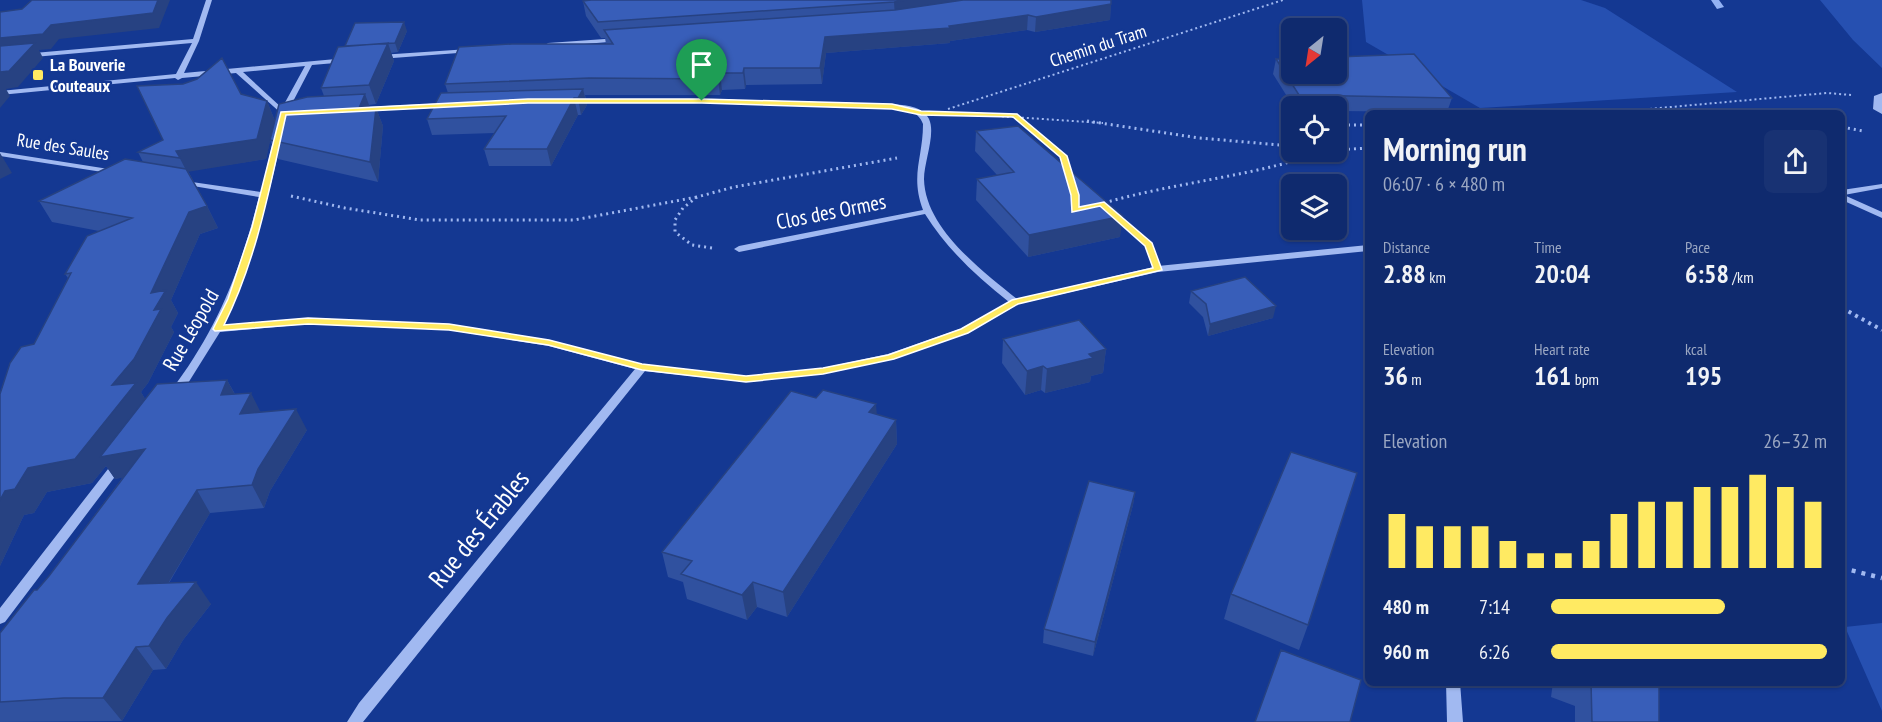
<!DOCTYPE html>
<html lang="en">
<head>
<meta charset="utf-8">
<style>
	:root { --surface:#0f2a6e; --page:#183273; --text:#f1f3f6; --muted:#9ba7c2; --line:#2f4681; --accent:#ffea62 }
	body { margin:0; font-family:"PT Sans Narrow",sans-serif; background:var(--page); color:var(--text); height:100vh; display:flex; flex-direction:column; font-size:22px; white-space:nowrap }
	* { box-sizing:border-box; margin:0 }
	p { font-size:20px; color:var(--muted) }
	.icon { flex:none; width:33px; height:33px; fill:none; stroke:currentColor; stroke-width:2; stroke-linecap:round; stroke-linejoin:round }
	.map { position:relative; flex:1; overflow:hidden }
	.details { position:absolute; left:1365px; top:110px; width:480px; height:576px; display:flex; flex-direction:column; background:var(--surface); border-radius:9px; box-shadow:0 2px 4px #0004,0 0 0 2px var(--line) }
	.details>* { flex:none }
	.needle { width:39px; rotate:210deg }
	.tools { position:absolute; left:1281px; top:18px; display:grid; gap:12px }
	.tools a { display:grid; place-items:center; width:66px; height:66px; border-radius:9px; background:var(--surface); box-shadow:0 2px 4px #0004,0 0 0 2px var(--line); font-size:30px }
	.pin { position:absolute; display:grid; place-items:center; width:51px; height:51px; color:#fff; margin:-62px -26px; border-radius:50% 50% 50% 0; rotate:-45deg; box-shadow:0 0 6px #0007 }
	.pin .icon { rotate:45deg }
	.round { display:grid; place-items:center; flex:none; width:63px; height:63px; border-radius:9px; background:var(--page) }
	.summary { display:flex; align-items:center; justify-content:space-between; height:102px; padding:0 18px }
	h1 { font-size:33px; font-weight:700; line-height:45px }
	.metrics { display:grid; grid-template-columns:repeat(3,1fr); gap:9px; height:102px; padding:6px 18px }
	.metrics div { display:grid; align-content:center }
	.metrics b { font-size:26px; font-weight:700 }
	.metrics small { font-size:16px; font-weight:400 }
	.metrics p { font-size:16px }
	.chart { height:168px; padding:12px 18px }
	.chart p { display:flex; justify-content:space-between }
	.chart svg { width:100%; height:108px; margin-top:6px; stroke:var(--accent); stroke-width:6 }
	ul { padding:0 18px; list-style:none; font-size:20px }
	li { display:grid; grid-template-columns:96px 72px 1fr; align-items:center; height:45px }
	li i { height:15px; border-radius:8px; background:var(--accent) }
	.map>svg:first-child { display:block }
	.green { fill:#2650b1 }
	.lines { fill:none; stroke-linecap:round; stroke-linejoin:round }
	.stream { fill:#93b2f4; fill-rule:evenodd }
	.path-far3 { stroke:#a1b9f1; stroke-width:2; stroke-dasharray:2 3; stroke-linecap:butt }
	.path-far2 { stroke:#a1b9f1; stroke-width:3; stroke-dasharray:2 4; stroke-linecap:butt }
	.path-far1 { stroke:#a1b9f1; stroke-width:4; stroke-dasharray:3 4.5; stroke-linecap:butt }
	.path { stroke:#a1b9f1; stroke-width:4.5; stroke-dasharray:4 6; stroke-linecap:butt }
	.minor { fill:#a1b9f1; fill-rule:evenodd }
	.wall { fill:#30519f }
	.shaded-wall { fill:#274282 }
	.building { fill:#385eb9; stroke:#274282; stroke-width:1.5 }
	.route { fill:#ffea62; stroke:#fff; stroke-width:1.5; fill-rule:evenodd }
	.poi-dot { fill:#ffea62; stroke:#143892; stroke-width:2 }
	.labels { text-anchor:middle; stroke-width:4.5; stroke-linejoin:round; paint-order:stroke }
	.far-street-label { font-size:18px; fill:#fff; stroke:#143892 }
	.far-poi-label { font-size:18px; font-weight:bold; fill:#fff; stroke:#143892; text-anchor:start }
	.street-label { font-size:21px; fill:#fff; stroke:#143892 }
	.near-street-label { font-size:26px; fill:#fff; stroke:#143892 }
</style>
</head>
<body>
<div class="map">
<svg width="1882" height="722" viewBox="0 0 1882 722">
	<rect width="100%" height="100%" fill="#143892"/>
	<path class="green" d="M 1362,0 L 1581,0 L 1605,8 L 1737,92 L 1480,108 L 1366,42 Z
		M 1820,0 L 1882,0 L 1882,68 L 1853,40 Z
		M 1882,623 L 1882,711 L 1845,627 Z"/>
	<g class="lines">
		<path class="stream" d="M 1711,0 L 1719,0 L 1724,7 L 1717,9 Z"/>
		<path class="path-far3" d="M 948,109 L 1283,0
			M 1615,112 L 1827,93 L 1851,95
			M 952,113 L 1103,123
			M 1014,115 L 1023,123"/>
		<path class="path-far2" d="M 1022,121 L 1063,156 L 1069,173
			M 1087,121 L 1199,138 L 1292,146
			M 1336,125 L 1368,125
			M 1842,127 L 1863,131
			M 1336,150 L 1368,148
			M 291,196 L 345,208 L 420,220 L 574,220 L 697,197
			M 1104,203 C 1176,182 1251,177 1322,152
			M 1120,219 L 1148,244
			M 712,248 L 692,245 L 675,232 L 675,220 L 683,208 L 697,197 L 734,187 L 897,158"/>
		<path class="path-far1" d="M 1842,308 L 1882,330"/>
		<path class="path" d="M 1842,568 L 1882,578"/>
		<path class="minor" d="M 206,0 L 212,0 L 199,41 L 184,73 L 347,58 L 350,60 L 347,62 L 312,65 L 287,113 L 283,115 L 236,73 L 182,78 L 178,80 L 175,78 L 0,95 L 0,91 L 176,74 L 192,43 L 0,60 L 0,56 L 193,39 ZM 305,66 L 282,108 L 243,72 Z
			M 619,38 L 621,39 L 621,41 L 548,47 L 545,45 L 548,43 Z
			M 469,49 L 472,51 L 471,52 L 380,59 L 377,57 L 380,55 Z
			M 1882,93 L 1882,114 L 1873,109 L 1874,96 Z
			M 571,99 L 702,99 L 892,104 C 904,105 923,106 929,119 C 936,134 924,162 924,179 C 925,228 981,270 1017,299 L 1158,266 L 1368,245 L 1368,251 L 1158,272 L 1018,304 L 968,333 L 894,359 L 823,374 L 746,382 L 645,371 L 363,722 L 347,722 L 359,703 L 635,369 L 549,346 L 449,330 L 308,324 L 220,332 L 185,388 L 179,394 L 171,394 L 170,392 C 217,330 240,272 259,197 L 181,184 L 178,184 L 178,180 L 261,192 L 274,137 L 278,135 L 282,137 C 267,201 253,266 223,325 L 308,318 L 449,324 L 549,340 L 642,364 L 746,376 L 823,368 L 888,354 L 960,329 L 1009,302 C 976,276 947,249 925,214 L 739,252 L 734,249 L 739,246 L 923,210 C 910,175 923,158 923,124 C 918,110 904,109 892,108 L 702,103 L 571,103 Z
			M 448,103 L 452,105 L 451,107 L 364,111 L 360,109 L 364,107 Z
			M 0,152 L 115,170 L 119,172 L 115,174 L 0,156 Z
			M 1882,184 L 1882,188 L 1844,195 L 1882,212 L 1882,218 L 1842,200 L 1842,190 Z
			M 119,459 L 123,460 L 125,463 L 123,466 L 5,622 L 0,624 L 0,608 L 115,460 Z
			M 1446,682 L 1460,682 L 1463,722 L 1447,722 Z"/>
	</g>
	<path class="wall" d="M 1111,0 L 1110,20 L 1035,32 L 1027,30 L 950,41 L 950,43 L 826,53 L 822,84 L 746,85 L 745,89 L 722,90 L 720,95 L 585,95 L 587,105 L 581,115 L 578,115 L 551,166 L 489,166 L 484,149 L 495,133 L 432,135 L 427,119 L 448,93 L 445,84 L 606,44 L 605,38 L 601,38 L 586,16 L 583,1 Z
		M 407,31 L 398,52 L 391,53 L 394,61 L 376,104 L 369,105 L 370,108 L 376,108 L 383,126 L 378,182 L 278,159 L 270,140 L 266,159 L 188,171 L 207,206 L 218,228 L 200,234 L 171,300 L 178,313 L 171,327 L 174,332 L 148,383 L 141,392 L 145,399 L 227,380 L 235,394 L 261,412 L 307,430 L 270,491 L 264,508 L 210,513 L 169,583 L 211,604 L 183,640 L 166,669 L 153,670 L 122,721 L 0,722 L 0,633 L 49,576 L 123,477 L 115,479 L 106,466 L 92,483 L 47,492 L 34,513 L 24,515 L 0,566 L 0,394 L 34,344 L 68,278 L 65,274 L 99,231 L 52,222 L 39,201 L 143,162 L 138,152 L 163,140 L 241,94 L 267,101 L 275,121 L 324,96 L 321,88 L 345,46 Z
		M 1276,59 L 1452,98 L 1447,112 L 1336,111 L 1336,106 L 1293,106 L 1273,74 Z
		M 976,131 L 1120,237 L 1028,257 L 976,200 L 977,179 L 997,175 L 975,151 Z
		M 1191,291 L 1273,318 L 1208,336 L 1203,317 L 1189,303 Z
		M 1003,339 L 1106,349 L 1103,373 L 1091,376 L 1090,382 L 1045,393 L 1041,390 L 1025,395 L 1002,363 Z
		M 816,398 L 896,420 L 897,444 L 787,617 L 757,607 L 747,620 L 687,599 L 683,582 L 668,577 L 662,552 Z
		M 1135,492 L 1133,505 L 1093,656 L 1043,643 L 1044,629 Z
		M 1231,594 L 1308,625 L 1299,650 L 1224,619 Z
		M 1553,682 L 1659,682 L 1659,722 L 1575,722 L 1575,706 L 1551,697 Z"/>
	<path class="shaded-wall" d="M 158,0 L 170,0 L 159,28 L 59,39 L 51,49 L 39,50 L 43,58 L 18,87 L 6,89 L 10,96 L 0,108 L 0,38 L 51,25 Z
		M 907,0 L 1015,0 L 895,17 L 894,2 Z
		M 1111,4 L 1110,20 L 1035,32 L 1036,17 Z
		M 1028,15 L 1027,30 L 950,41 L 950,43 L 826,53 L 822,84 L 820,68 L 825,37 L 949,26 Z
		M 404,22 L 407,31 L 398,52 L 395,43 Z
		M 388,43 L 394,61 L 376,104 L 369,85 Z
		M 744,68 L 746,85 L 745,89 L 743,73 Z
		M 720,73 L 722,90 L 720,95 L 718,79 Z
		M 583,89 L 587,105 L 581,115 L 578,98 Z
		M 365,94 L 372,113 L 359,108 Z
		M 574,98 L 578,115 L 551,166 L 547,149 Z
		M 267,101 L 275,121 L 266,159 L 187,172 L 176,151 Z
		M 376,108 L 383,126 L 378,182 L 370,162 Z
		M 0,153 L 12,173 L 0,179 Z
		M 207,206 L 218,228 L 200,234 L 171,300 L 178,313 L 171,327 L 174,332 L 148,383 L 141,392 L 150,407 L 145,449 L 159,471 L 115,479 L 106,466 L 92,483 L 47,492 L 34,513 L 24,515 L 0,566 L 0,500 L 5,491 L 112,385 L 154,310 L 151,293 L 189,212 Z
		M 1123,216 L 1120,237 L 1028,257 L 1029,235 Z
		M 1276,306 L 1273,318 L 1208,336 L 1210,324 Z
		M 1106,349 L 1103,373 L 1091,376 L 1090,382 L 1045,393 L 1047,369 L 1089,354 Z
		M 1043,366 L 1041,390 L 1025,395 L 1027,371 Z
		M 227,380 L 239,402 L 221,395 Z
		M 251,393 L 262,415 L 240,414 Z
		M 876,404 L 878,428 L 869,412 Z
		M 296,409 L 307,430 L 270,491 L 264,508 L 252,485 L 258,469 Z
		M 896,420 L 897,444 L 787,617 L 783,592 Z
		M 197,490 L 210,513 L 154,607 L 138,584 Z
		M 1135,492 L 1133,505 L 1093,656 L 1095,642 Z
		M 196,582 L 211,604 L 183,640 L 166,669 L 149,646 L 167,618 Z
		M 753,582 L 757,607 L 747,620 L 742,595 Z
		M 136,647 L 153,670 L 122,721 L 103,698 Z"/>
	<path class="building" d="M 32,0 L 158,0 L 153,13 L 51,25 L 43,34 L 0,38 L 0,12 L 22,9 Z
		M 591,0 L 907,0 L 894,2 L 598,22 L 583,1 Z
		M 963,0 L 1111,0 L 1111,4 L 1036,17 L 1028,15 L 949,26 L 950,28 L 825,37 L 820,68 L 744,68 L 743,73 L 720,73 L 718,79 L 589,78 L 445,84 L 459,47 L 512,44 L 613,44 L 604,30 L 895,10 Z
		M 404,22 L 395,43 L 345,46 L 355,23 Z
		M 35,43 L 9,71 L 0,72 L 0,46 Z
		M 388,43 L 369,85 L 321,88 L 338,47 Z
		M 1414,54 L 1452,98 L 1299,95 L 1276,59 L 1292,59 L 1292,74 L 1336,74 L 1336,57 Z
		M 222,58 L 241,94 L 267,101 L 257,139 L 176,151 L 180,158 L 138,152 L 163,140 L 137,86 L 183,84 L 197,79 Z
		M 583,89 L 578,98 L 574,98 L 547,149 L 484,149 L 506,116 L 427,119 L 441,93 Z
		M 365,94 L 359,108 L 376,108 L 370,162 L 270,140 L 279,104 L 307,97 Z
		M 1018,126 L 1123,216 L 1029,235 L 977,179 L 1014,172 L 976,131 Z
		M 125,159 L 186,169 L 207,206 L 189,212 L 151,293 L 166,290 L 154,310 L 161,309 L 134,359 L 112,385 L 136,383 L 75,459 L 28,468 L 15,489 L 5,491 L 0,500 L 0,394 L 10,363 L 21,347 L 34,344 L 71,273 L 65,274 L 87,236 L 132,218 L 39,201 Z
		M 1245,277 L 1276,306 L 1210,324 L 1206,304 L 1191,291 Z
		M 1079,320 L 1106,349 L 1089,354 L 1093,358 L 1047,369 L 1043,366 L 1027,371 L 1003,339 Z
		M 227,380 L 221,395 L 251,393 L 240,414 L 296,409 L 258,469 L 252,485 L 197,490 L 138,584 L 196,582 L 167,618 L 149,646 L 136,647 L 103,698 L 64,698 L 0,702 L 0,633 L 34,590 L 37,590 L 49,576 L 145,449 L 100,457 L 157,384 Z
		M 823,390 L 876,404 L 869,412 L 896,420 L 783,592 L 753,582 L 742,595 L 681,574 L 692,561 L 662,552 L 791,391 L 816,398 Z
		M 1291,452 L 1357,473 L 1308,625 L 1231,594 Z
		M 1089,481 L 1135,492 L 1095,642 L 1044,629 Z
		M 1281,650 L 1361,680 L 1350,722 L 1255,722 Z
		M 1591,682 L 1659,682 L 1659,722 L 1592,722 Z"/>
	<path class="route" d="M 528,99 L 702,99 L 892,104 L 921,111 L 1017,114 L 1067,156 L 1079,195 L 1079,207 L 1104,202 L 1152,243 L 1162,270 L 1018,304 L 968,333 L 894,359 L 823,374 L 746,382 L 642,370 L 548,345 L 449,330 L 308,324 L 215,331 L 213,329 L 228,299 L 252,227 L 281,112 ZM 528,103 L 702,103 L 892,109 L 921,115 L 1013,117 L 1060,157 L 1071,195 L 1072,212 L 1100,206 L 1145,246 L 1153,268 L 1012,300 L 961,329 L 888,355 L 823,368 L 746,376 L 642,364 L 549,340 L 449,324 L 308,318 L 224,325 C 257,259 270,186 286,115 Z"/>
	<rect class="poi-dot" x="32" y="69" width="12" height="12" rx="3"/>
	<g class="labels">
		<g class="far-street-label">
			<text transform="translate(1098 46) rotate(-18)" y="6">Chemin du Tram</text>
			<text transform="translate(63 147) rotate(9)" y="6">Rue des Saules</text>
		</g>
		<g class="far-poi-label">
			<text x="50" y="71">La Bouverie<tspan x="50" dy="21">Couteaux</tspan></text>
		</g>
		<g class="street-label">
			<text transform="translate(831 212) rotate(-11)" y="7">Clos des Ormes</text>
			<text transform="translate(191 330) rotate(-60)" y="7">Rue Léopold</text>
		</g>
		<g class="near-street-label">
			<text transform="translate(479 529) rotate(-51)" y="9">Rue des Érables</text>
		</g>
	</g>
</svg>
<div class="tools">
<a><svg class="needle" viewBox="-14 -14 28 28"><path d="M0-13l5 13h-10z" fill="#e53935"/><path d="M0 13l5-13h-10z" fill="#9ba7c2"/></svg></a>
<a><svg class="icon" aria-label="locate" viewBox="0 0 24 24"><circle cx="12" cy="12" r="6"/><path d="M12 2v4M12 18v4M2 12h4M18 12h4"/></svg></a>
<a><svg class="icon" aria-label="layers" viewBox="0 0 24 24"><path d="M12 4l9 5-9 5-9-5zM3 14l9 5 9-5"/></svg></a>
</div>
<div class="pin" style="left:702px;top:101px;background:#1e9e55"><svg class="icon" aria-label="arrive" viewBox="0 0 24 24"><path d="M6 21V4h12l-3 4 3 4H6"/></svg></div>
<section class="details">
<div class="summary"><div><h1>Morning run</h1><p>06:07 · 6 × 480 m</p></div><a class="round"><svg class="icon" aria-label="share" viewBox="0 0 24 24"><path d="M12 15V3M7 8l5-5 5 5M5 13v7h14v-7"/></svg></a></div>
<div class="metrics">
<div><p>Distance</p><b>2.88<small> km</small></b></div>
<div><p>Time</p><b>20:04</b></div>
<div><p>Pace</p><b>6:58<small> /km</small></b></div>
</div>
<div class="metrics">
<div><p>Elevation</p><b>36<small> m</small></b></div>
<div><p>Heart rate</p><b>161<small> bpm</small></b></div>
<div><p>kcal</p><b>195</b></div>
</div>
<div class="chart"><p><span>Elevation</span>26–32 m</p>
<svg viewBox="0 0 160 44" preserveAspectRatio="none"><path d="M5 44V22M15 44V27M25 44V27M35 44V27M45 44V33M55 44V38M65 44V38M75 44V33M85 44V22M95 44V17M105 44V17M115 44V11M125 44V11M135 44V6M145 44V11M155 44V17"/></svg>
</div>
<ul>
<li><b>480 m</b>7:14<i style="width:63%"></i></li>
<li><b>960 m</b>6:26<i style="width:100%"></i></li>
</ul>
</section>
</div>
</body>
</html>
